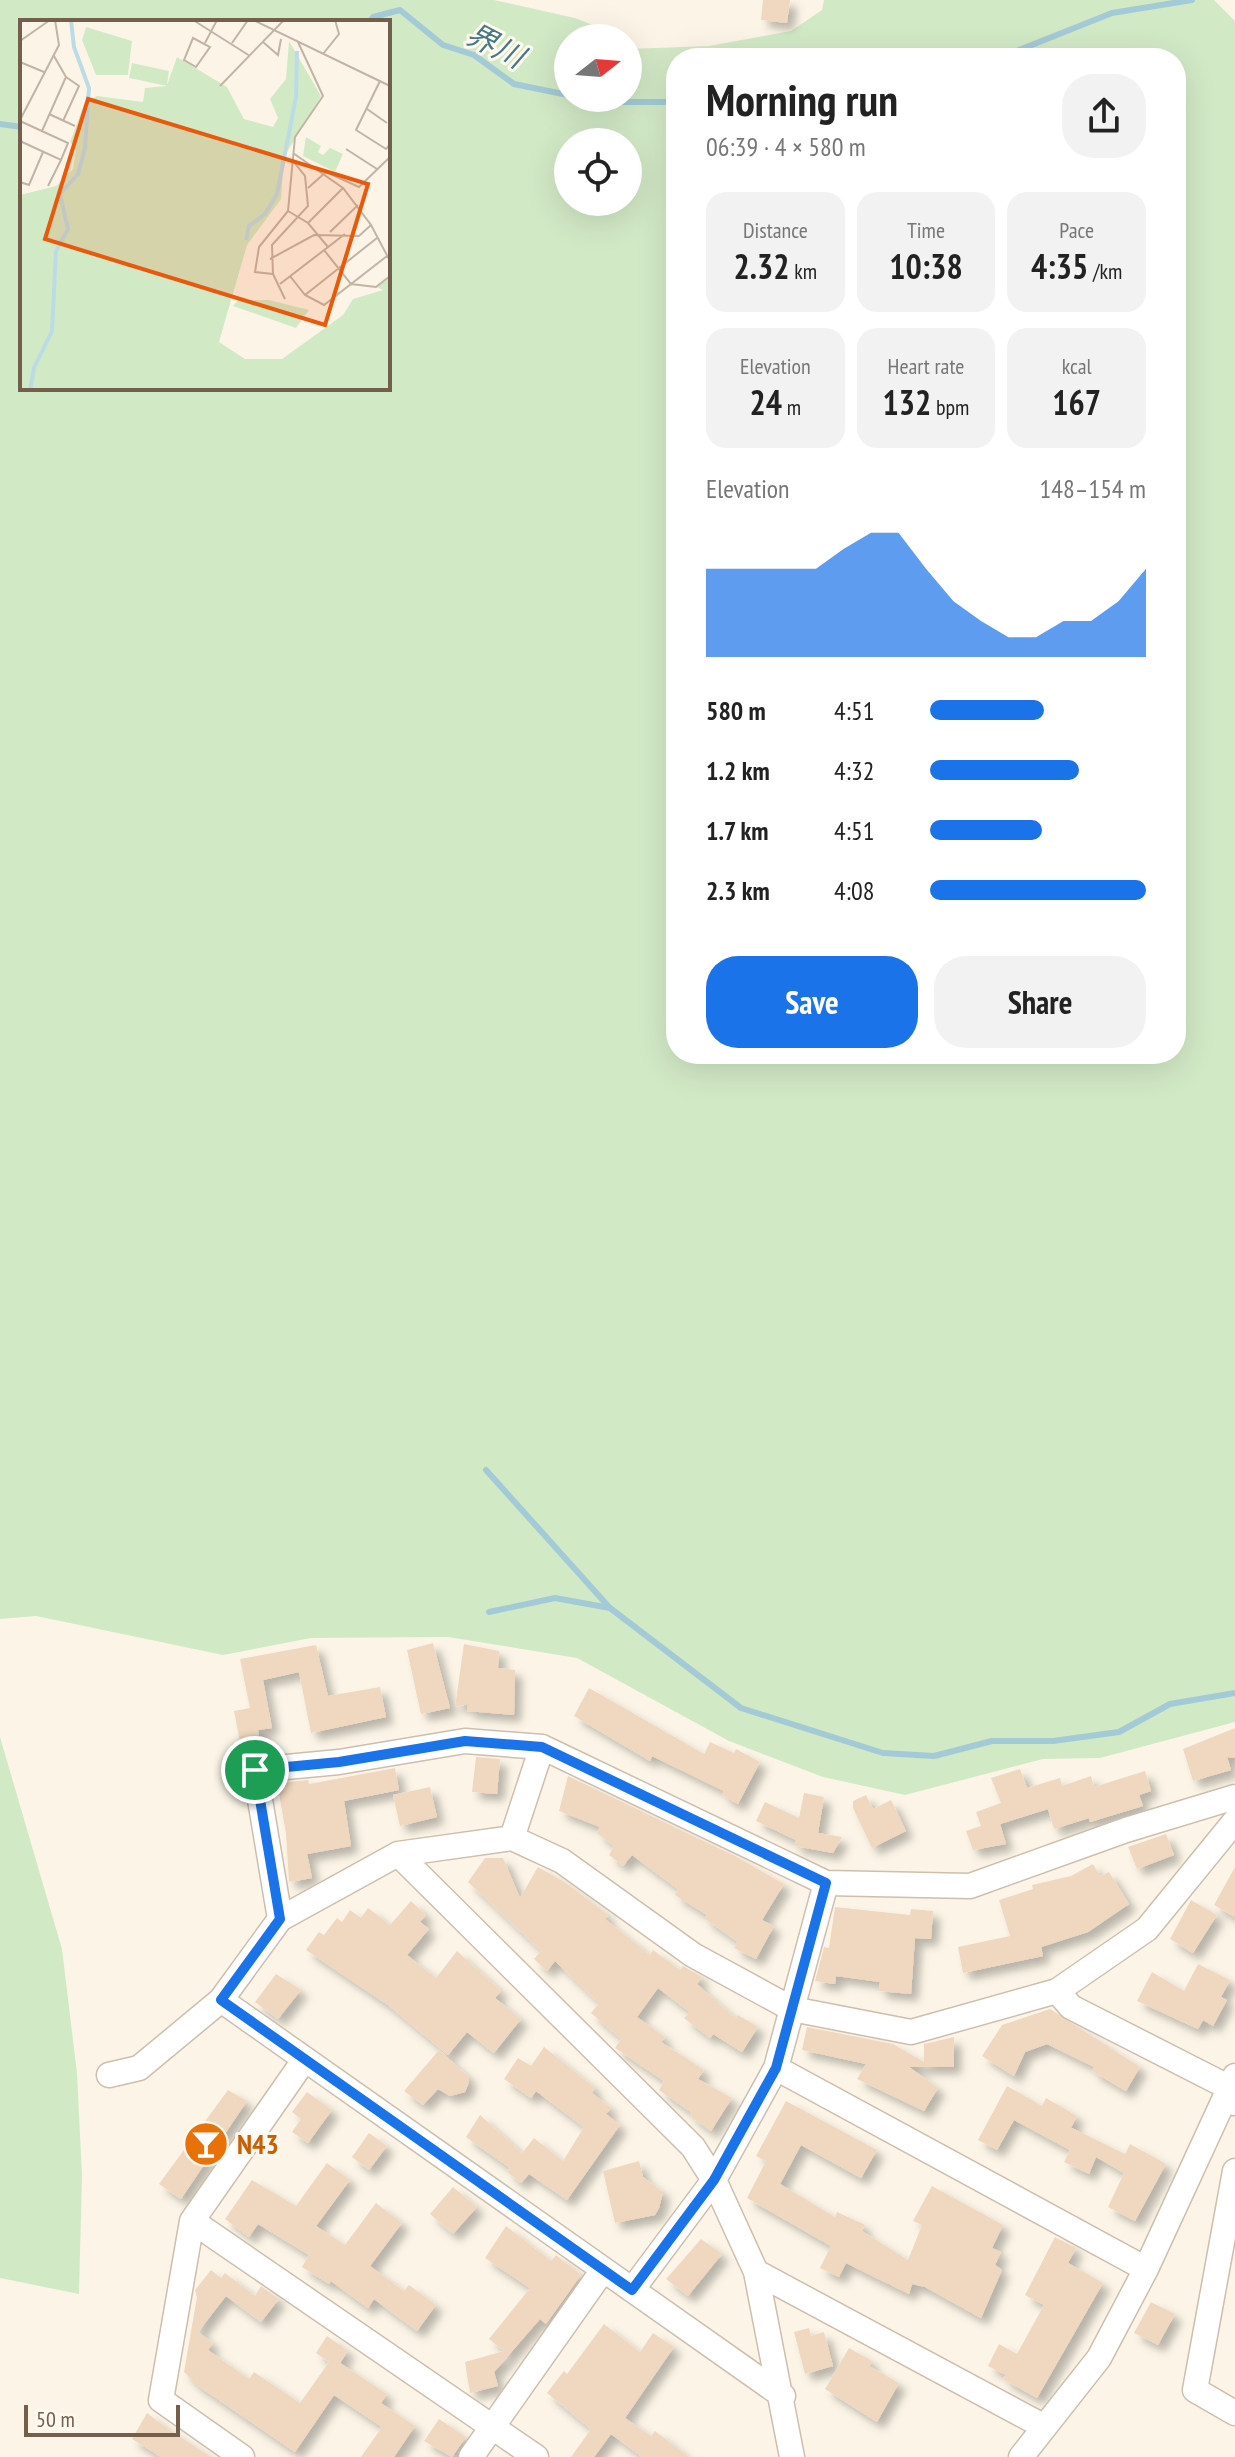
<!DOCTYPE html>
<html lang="en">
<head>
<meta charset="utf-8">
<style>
	:root { --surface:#fff; --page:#f2f2f2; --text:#222; --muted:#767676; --accent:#1a73e8 }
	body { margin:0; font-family:"PT Sans Narrow","Noto Sans JP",sans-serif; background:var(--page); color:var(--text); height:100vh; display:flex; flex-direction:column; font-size:30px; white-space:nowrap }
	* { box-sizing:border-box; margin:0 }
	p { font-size:26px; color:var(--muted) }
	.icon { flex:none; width:44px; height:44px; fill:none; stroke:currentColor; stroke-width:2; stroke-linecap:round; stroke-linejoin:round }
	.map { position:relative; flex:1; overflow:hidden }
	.side { position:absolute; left:666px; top:48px; width:520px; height:1016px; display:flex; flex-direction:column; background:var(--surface); border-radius:32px; box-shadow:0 8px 32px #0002 }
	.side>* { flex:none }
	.needle { width:52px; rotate:73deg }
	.buttons { position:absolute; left:554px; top:24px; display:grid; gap:16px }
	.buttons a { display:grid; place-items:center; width:88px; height:88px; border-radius:50%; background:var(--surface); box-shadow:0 8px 32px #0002; font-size:40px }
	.scale { position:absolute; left:24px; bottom:20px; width:156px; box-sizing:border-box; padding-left:8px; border:4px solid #745e4c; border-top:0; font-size:22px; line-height:28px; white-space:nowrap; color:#745e4c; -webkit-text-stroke:6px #fef9ee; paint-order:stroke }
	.pin { position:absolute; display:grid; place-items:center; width:68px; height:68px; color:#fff; margin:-34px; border:4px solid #fff; border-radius:50%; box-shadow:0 2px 8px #0007 }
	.round { display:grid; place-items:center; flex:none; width:84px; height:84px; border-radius:32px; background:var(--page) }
	.head { display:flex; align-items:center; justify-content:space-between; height:136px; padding:0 40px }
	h1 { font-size:44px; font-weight:800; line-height:60px }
	.metrics { display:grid; grid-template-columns:repeat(3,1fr); gap:12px; height:136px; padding:8px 40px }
	.metrics div { display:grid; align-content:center; border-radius:20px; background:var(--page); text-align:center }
	.metrics b { font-size:34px; font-weight:800 }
	.metrics small { font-size:22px; font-weight:400 }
	.metrics p { font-size:22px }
	.chart { height:224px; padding:16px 40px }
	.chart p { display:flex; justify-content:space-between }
	.chart svg { width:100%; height:144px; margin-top:8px; fill:var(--accent); opacity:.7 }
	.action { display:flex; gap:16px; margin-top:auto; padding:16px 40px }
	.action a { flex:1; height:92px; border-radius:32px; background:var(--accent); color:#fff; font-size:32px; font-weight:800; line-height:92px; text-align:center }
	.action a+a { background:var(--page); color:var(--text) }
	ul { padding:0 40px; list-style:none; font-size:26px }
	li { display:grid; grid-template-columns:128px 96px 1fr; align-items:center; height:60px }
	li i { height:20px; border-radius:10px; background:var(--accent) }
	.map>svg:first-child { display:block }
	.green { fill:#d2e9c6; fill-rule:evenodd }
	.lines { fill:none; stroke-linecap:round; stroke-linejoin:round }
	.stream { stroke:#a3cad6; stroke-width:6 }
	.building { fill:#f0d7c0; filter:url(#shadow) }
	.street-casing { stroke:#cdbeae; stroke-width:27 }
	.street { stroke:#fff; stroke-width:24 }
	.route-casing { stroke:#fff; stroke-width:16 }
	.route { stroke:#1a73e8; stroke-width:10 }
	.labels { text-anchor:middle; stroke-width:6; stroke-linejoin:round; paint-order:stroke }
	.food-label { font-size:28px; font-weight:bold; fill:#c56008; stroke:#fef9ee; text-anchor:start }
	.water-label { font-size:30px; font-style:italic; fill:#477886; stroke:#fef9ee }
	.inset-river { fill:none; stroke:#bcdce5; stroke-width:4 }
	.inset-road { fill:none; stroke:#c2b4a4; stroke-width:2 }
	.view { fill:#e8590c; fill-opacity:0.15; stroke:#e8590c; stroke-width:4 }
	.inset-edge { fill:none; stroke:#745e4c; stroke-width:4 }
</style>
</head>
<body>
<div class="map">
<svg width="1235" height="2457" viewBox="0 0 1235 2457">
	<defs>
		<filter id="shadow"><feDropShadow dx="7" dy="7" stdDeviation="4" flood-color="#0004"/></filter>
	</defs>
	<rect width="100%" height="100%" fill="#fcf5e7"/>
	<path class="green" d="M 0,0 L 494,0 L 575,18 L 605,30 L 615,38 L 568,38 L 568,98 L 628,98 L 628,49 L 709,46 L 791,31 L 822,10 L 824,0 L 1214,0 L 1235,21 L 1235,1722 L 1100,1758 L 1043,1759 L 905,1795 L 823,1777 L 729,1741 L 577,1658 L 448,1637 L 311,1638 L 223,1655 L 36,1616 L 0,1619 ZM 22,22 L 388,22 L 388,388 L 22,388 ZM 676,58 L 1176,58 L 1176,1054 L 676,1054 ZM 568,142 L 628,142 L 628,202 L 568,202 Z
		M 0,1737 L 62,1949 L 77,2073 L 82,2175 L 79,2294 L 0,2278 Z"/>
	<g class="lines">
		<path class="stream" d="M 369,22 L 373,17 L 400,10 L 443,45 L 474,55 L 514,84 L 568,95
			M 999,58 L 1112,13 L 1192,0
			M 582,98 L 603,102 L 676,102
			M 0,124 L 22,127
			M 486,1470 L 609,1607
			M 489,1612 L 555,1598 L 610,1608 L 741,1708 L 883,1753 L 934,1756 L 992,1741 L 1053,1741 L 1119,1732 L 1170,1704 L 1235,1693"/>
	</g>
	<path class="building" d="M 763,0 L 790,0 L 787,23 L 761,20 Z
		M 433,1643 L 450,1708 L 421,1714 L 407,1650 Z
		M 464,1644 L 499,1651 L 498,1668 L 515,1670 L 514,1715 L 467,1711 L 468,1704 L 455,1707 Z
		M 316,1645 L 328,1696 L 380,1687 L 386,1717 L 311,1733 L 299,1672 L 263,1680 L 272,1728 L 258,1730 L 259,1738 L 240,1742 L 234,1711 L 250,1708 L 240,1659 Z
		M 589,1688 L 704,1754 L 710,1742 L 734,1753 L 736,1749 L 760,1762 L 738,1804 L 722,1795 L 724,1791 L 652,1756 L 650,1761 L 574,1716 Z
		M 1235,1728 L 1235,1758 L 1227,1757 L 1231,1770 L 1193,1781 L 1183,1749 Z
		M 476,1757 L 500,1759 L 497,1794 L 472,1792 Z
		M 395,1768 L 399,1790 L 344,1801 L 351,1846 L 307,1854 L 312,1878 L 289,1882 L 286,1833 L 277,1783 L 308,1780 L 309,1784 Z
		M 1020,1769 L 1027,1788 L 1060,1778 L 1062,1786 L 1091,1776 L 1094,1787 L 1145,1771 L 1151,1791 L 1139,1795 L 1143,1806 L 1090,1822 L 1089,1818 L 1054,1829 L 1048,1809 L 1000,1824 L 1006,1844 L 973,1850 L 966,1831 L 981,1826 L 976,1812 L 1001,1803 L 991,1778 Z
		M 568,1776 L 735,1856 L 784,1884 L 762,1920 L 774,1926 L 756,1959 L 734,1948 L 738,1942 L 705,1919 L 707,1915 L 675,1895 L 678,1889 L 632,1855 L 623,1866 L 609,1855 L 614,1846 L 597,1833 L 600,1827 L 559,1811 Z
		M 430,1787 L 437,1817 L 400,1826 L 393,1795 Z
		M 804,1793 L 824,1797 L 818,1833 L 842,1837 L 833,1853 L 795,1846 L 796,1840 L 756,1821 L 765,1802 L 799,1818 Z
		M 866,1795 L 873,1809 L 891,1800 L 906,1831 L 872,1848 L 853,1808 L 853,1801 Z
		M 1166,1834 L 1174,1855 L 1137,1869 L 1128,1847 Z
		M 485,1858 L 503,1858 L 520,1898 L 538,1867 L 566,1883 L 608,1915 L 605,1919 L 650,1955 L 653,1950 L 680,1970 L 683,1966 L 702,1977 L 697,1984 L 736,2019 L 738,2015 L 758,2027 L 742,2052 L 713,2034 L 710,2038 L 684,2018 L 690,2012 L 658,1988 L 637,2017 L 665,2037 L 661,2042 L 704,2070 L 698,2079 L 732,2098 L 711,2131 L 690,2116 L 692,2113 L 659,2090 L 664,2081 L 615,2048 L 621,2039 L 591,2013 L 599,2003 L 555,1961 L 547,1971 L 534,1959 L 541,1951 L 468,1882 Z
		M 1093,1864 L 1100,1876 L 1109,1872 L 1129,1904 L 1088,1932 L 1041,1947 L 1043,1956 L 963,1973 L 958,1947 L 1010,1936 L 999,1900 L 1033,1889 L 1032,1885 L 1071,1876 Z
		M 1235,1867 L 1235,1917 L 1214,1905 Z
		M 1191,1900 L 1217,1915 L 1193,1953 L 1170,1939 Z
		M 411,1901 L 426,1915 L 420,1922 L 429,1929 L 407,1955 L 436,1978 L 457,1951 L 501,1991 L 495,1998 L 521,2019 L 494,2053 L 467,2032 L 448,2055 L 388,2005 L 306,1950 L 319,1932 L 324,1935 L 337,1918 L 342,1922 L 350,1910 L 361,1918 L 368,1908 L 390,1925 Z
		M 835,1907 L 910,1915 L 911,1909 L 933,1911 L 931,1939 L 915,1938 L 911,1994 L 879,1991 L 880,1982 L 836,1976 L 835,1984 L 815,1981 L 824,1947 L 829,1948 Z
		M 1198,1964 L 1230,1980 L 1221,1997 L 1227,2000 L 1213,2026 L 1203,2020 L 1198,2029 L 1137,2001 L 1152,1972 L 1184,1991 Z
		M 276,1974 L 301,1990 L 278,2019 L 255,2002 Z
		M 1050,2009 L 1140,2067 L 1126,2091 L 1092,2071 L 1094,2067 L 1047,2044 L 1025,2052 L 1014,2076 L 982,2056 L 1002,2025 Z
		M 807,2027 L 893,2044 L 924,2062 L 924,2044 L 954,2037 L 954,2067 L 909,2067 L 938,2088 L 924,2111 L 857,2079 L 866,2064 L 802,2050 Z
		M 544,2047 L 595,2088 L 592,2093 L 611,2108 L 606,2114 L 620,2125 L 567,2200 L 529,2174 L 521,2183 L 507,2172 L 510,2168 L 466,2137 L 480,2115 L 522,2153 L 534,2138 L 563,2161 L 584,2127 L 536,2091 L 531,2098 L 504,2079 L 518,2058 L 531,2066 Z
		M 439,2050 L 469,2077 L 468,2085 L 465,2092 L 450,2096 L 438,2089 L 423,2105 L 404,2091 Z
		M 1007,2086 L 1042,2106 L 1046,2098 L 1077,2116 L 1071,2128 L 1074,2129 L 1125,2154 L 1130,2144 L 1166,2164 L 1135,2221 L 1108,2207 L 1124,2173 L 1096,2157 L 1089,2174 L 1064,2162 L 1070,2150 L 1014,2120 L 997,2150 L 978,2140 Z
		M 228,2090 L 247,2101 L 181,2199 L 159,2184 Z
		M 307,2092 L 332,2110 L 308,2143 L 292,2132 L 301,2119 L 292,2112 Z
		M 786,2101 L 877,2150 L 861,2178 L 801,2145 L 780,2184 L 835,2217 L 837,2212 L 865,2225 L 862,2231 L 908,2260 L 922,2225 L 913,2221 L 932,2186 L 1003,2225 L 992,2248 L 1001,2252 L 995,2265 L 1002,2270 L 981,2318 L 925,2287 L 912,2284 L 909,2294 L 846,2263 L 839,2277 L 820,2268 L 831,2246 L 747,2198 L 766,2161 L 756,2156 Z
		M 369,2133 L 387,2146 L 369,2170 L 352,2157 Z
		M 639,2161 L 643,2177 L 663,2192 L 659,2208 L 655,2215 L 615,2223 L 603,2171 Z
		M 327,2163 L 350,2180 L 316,2226 L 345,2245 L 376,2203 L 402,2223 L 370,2266 L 404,2291 L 409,2285 L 436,2305 L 417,2331 L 374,2299 L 368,2308 L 331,2281 L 329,2284 L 302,2267 L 309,2255 L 258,2224 L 249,2237 L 225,2219 L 252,2180 L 296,2206 Z
		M 453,2187 L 477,2207 L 453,2234 L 430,2214 Z
		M 506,2226 L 551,2261 L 556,2255 L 581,2275 L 546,2324 L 540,2319 L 494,2372 L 498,2386 L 470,2393 L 465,2362 L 504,2351 L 489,2339 L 530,2288 L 485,2258 Z
		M 1055,2237 L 1076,2248 L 1068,2263 L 1103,2283 L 1037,2398 L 1003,2379 L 1006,2375 L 988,2366 L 999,2344 L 1017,2354 L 1044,2305 L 1025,2295 Z
		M 701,2239 L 722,2254 L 688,2296 L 666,2279 Z
		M 211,2270 L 221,2278 L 225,2273 L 255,2296 L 261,2286 L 279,2299 L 261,2322 L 226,2296 L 198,2332 L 213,2343 L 208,2350 L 249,2379 L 254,2372 L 300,2403 L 329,2362 L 316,2353 L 327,2336 L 348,2351 L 340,2363 L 387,2394 L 381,2403 L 415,2426 L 394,2457 L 361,2457 L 382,2427 L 334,2395 L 295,2452 L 197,2385 L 184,2372 L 197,2297 L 195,2290 Z
		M 1151,2302 L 1175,2314 L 1158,2345 L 1134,2333 Z
		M 604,2324 L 640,2352 L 653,2333 L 674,2347 L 625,2418 L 651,2436 L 655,2431 L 689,2457 L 642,2457 L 611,2434 L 594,2457 L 571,2457 L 591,2429 L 547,2393 L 564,2371 L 567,2374 Z
		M 809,2328 L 811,2336 L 824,2332 L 833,2366 L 805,2374 L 794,2332 Z
		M 849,2348 L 872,2361 L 869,2366 L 899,2383 L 877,2422 L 825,2389 Z
		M 147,2413 L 168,2429 L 211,2457 L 161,2457 L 132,2439 Z
		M 439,2419 L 466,2437 L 452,2457 L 424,2441 Z"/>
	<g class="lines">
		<g class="street-casing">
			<path id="street" d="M 512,1838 L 542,1747
				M 398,1854 L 693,2147 L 714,2180 L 756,2272 L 792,2457
				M 280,1919 L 255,1770 L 339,1762 L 465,1741 L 542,1747 L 826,1883 L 970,1886 L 1126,1830 L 1235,1797
				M 1057,1991 L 1071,2007 L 1232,2089 L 1233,2103
				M 221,2000 L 783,2396
				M 776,2068 L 1146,2269
				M 109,2075 L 139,2068 L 221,2000 L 280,1919 L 398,1854 L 512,1838 L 562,1861 L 693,1955 L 792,2009 L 911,2032 L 1057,1991 L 1147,1929 L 1235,1821
				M 1235,2171 L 1195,2390 L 1235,2413
				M 192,2221 L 536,2457
				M 756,2272 L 1043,2426
				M 632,2290 L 714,2180 L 776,2068 L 826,1883
				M 242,2457 L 161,2400 L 192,2221 L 305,2059
				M 471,2457 L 603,2270
				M 1021,2457 L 1099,2358 L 1146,2269 L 1235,2076"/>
		</g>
		<use href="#street" class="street"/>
	</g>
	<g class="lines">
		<g class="route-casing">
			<path id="route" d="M 465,1741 L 542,1747 L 826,1883 L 776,2068 L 714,2180 L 632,2290 L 221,2000 L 280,1919 L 255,1770 L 339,1762 Z"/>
		</g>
		<use href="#route" class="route"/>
	</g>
	<defs>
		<g id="bar-disc" transform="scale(2.3)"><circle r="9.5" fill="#e8710a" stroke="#fef9ee"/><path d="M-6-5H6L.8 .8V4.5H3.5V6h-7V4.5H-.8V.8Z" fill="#fff"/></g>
	</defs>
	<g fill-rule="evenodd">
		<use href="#bar-disc" x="206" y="2144"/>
	</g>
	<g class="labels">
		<g class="food-label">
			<text x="237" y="2154">N43</text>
		</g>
		<g class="water-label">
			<text transform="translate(495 46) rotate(27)" y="10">界川</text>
		</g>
	</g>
	<g transform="translate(20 20)">
		<rect width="370" height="370" fill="#fcf5e7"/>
		<path d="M 66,7 L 112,21 L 108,55 L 76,55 L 62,20 ZM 269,21 L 301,76 L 264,137 L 261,179 L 227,225 L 199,322 L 225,339 L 262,339 L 323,295 L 333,279 L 363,270 L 357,267 L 370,257 L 370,370 L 0,370 L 0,175 L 36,166 L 53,149 L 56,130 L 50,122 L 65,82 L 77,76 L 123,82 L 125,68 L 147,66 L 109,58 L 112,43 L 149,51 L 147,65 L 157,37 L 207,67 L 224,99 L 253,107 L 258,98 L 250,79 L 266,59 ZM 286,117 L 301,126 L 298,132 L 303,135 L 310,128 L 323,134 L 315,152 L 283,136 ZM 218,280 L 249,280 L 289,290 L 276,308 L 213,286 Z" fill="#d2e9c6"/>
		<path class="inset-river" d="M 226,220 L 229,206 L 245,194 L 257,174 L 276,77 L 277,31M 10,370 L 14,348 L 32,311 L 36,231 L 48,209 L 40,174 L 58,154 L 65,128 L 69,68 L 54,27 L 51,0"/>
		<path class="inset-road" d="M 173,0 L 230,36M 233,0 L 370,66M 173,18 L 190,27 L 176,47 L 164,40 ZM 0,21 L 30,0M 243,22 L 258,35 L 261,19M 185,23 L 197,0M 212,23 L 228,0M 303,34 L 319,14 L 315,0M 0,42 L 24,52M 360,61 L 336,110 L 366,129 L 370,124M 200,66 L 264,0M 347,89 L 367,103M 29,94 L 55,106M 0,100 L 39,25 L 35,0M 0,101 L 48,123 L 41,140 L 0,121M 43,101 L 59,66 L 46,57M 22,111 L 46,57 L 34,36M 326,129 L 357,149M 0,162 L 9,165 L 23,132M 28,166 L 41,140M 288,168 L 306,152 L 339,167 L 370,137M 268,191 L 288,203 L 308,227M 288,203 L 323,168M 351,205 L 370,241M 310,212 L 338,185M 304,230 L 331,264 L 356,267 L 370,256M 250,239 L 294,215 L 339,216 L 351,205 L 323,168 L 273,133M 253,254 L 235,252 L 239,227 L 268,191 L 275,117 L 303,76 L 278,22M 270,256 L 285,275 L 304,285 L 367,236M 260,264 L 325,214M 285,275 L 357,218M 265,279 L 253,254 L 252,225 L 288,186 L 285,156 L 273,141"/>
		<path class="view" d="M 68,79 L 348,164 L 305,305 L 25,219 Z"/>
		<rect width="370" height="370" class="inset-edge"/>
	</g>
</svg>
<div class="buttons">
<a><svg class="needle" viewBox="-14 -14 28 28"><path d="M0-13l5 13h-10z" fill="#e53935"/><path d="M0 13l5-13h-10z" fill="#767676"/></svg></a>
<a><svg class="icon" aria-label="locate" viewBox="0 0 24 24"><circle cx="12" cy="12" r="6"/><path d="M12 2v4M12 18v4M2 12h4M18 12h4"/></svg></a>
</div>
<div class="scale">50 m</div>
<div class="pin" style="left:255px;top:1770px;background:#1e9e55"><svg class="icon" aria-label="arrive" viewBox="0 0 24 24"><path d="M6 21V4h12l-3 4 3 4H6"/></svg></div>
<section class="side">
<div class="head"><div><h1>Morning run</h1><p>06:39 · 4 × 580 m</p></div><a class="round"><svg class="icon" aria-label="share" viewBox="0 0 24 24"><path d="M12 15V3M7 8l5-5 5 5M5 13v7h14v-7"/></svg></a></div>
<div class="metrics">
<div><p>Distance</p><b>2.32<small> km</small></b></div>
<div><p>Time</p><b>10:38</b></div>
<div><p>Pace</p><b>4:35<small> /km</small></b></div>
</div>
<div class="metrics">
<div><p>Elevation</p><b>24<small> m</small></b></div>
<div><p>Heart rate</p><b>132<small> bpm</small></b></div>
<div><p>kcal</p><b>167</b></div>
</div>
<div class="chart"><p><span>Elevation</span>148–154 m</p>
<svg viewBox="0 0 160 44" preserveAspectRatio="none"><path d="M0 44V17L10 17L20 17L30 17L40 17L50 11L60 6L70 6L80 17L90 27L100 33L110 38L120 38L130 33L140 33L150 27L160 17V44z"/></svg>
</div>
<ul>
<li><b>580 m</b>4:51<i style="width:53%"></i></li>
<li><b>1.2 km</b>4:32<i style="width:69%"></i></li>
<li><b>1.7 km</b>4:51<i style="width:52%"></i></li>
<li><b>2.3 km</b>4:08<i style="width:100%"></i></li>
</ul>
<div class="action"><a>Save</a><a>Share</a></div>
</section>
</div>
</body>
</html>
